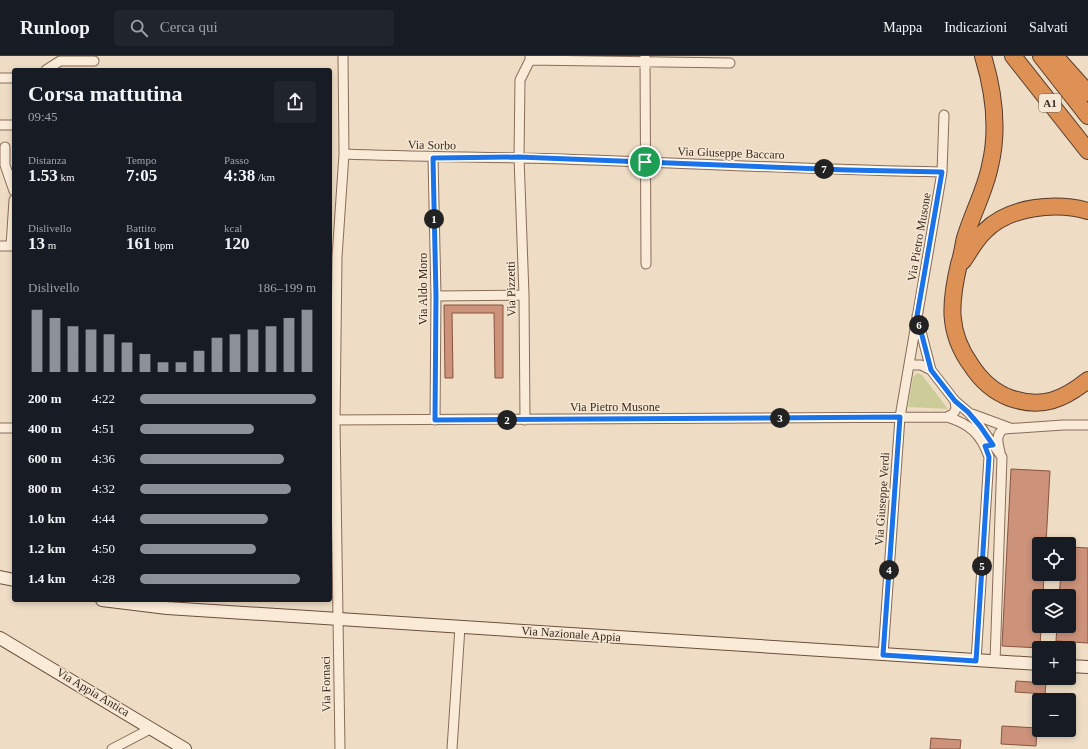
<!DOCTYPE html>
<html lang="it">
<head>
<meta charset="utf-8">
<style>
	:root { --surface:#171b24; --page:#20242c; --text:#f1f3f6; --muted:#9ea1a6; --line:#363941; --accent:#8c9099 }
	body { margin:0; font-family:Georgia,serif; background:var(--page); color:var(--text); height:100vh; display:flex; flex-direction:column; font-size:15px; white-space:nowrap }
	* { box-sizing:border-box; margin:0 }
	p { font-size:13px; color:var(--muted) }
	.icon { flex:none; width:22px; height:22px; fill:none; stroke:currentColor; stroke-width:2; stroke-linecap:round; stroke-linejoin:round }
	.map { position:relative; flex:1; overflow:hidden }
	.sheet { position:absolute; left:12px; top:12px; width:320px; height:534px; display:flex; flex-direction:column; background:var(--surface); border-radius:4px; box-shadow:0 2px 6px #0003 }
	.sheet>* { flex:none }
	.fabs { position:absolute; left:1032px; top:481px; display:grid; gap:8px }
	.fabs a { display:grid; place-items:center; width:44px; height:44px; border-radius:4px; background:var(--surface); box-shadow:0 2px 6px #0003; font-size:20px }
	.pin { position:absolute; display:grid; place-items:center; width:34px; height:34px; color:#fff; margin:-17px; border:2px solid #fff; border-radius:50%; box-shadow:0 1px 4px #0007 }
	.km { position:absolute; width:20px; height:20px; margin:-10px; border-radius:50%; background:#222; color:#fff; font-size:11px; line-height:20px; text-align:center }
	.round { display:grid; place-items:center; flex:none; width:42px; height:42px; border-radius:4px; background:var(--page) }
	.summary { display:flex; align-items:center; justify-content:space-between; height:68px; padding:0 16px }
	h1 { font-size:22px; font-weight:800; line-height:30px }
	.stats { display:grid; grid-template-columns:repeat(3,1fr); gap:6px; height:68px; padding:4px 16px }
	.stats div { display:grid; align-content:center }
	.stats b { font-size:17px; font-weight:800 }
	.stats small { font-size:11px; font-weight:400 }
	.stats p { font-size:11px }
	.chart { height:112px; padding:8px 16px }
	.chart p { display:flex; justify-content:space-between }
	.chart svg { width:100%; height:72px; margin-top:4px; stroke:var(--accent); stroke-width:6 }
	ul { padding:0 16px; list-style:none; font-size:13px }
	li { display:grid; grid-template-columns:64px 48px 1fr; align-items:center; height:30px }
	li i { height:10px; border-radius:5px; background:var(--accent) }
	header { display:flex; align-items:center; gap:24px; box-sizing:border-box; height:56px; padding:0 20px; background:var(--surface); border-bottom:1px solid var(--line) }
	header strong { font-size:19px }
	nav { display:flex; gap:22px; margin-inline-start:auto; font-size:14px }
	.search { width:280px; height:36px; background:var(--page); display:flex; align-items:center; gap:10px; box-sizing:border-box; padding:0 14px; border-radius:4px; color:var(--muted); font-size:15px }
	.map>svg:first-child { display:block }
	.green { fill:#cccc98 }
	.building { fill:#cc927a; stroke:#875440 }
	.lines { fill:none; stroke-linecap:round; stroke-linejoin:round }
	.street-casing { stroke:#886d5a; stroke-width:11 }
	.secondary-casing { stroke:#6a4f3d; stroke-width:14 }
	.highway-casing { stroke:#563c2e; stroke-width:18 }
	.street { stroke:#f9ebd7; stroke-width:9 }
	.secondary { stroke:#f9ebd7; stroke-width:12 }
	.highway { stroke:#dd9155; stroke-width:16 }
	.route-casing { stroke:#fff; stroke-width:8 }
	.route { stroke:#1a73e8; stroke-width:5 }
	.labels { text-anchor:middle; stroke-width:3; stroke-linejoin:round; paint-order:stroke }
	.shield { fill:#f5e7d3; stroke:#716154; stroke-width:1 }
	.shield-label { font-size:11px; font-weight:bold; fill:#38281e }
	.street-label { font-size:12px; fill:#38281e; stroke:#f5e7d3 }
</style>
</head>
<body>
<header>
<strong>Runloop</strong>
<div class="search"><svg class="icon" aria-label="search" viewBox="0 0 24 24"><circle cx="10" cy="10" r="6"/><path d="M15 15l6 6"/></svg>Cerca qui</div>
<nav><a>Mappa</a><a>Indicazioni</a><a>Salvati</a></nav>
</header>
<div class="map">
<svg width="1088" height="693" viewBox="0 0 1088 693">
	<rect width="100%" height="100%" fill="#eedcc4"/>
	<path class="green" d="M 917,317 L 922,319 L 948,353 L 908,351 L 913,321 Z"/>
	<path class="building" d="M 444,249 L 503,249 L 503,322 L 495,322 L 494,257 L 452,257 L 453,322 L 445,322 Z
		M 1011,413 L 1050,415 L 1046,488 L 1039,488 L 1039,518 L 1044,518 L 1043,540 L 1039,540 L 1039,570 L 1041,570 L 1040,592 L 1002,590 Z
		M 1069,491 L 1088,492 L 1088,587 L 1056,585 L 1057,570 L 1069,570 L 1069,540 L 1059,540 L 1061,518 L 1069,518 Z
		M 1016,625 L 1046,627 L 1045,638 L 1015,636 Z
		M 1002,670 L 1037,672 L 1036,690 L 1001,688 Z
		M 931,682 L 961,684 L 960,693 L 930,693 Z"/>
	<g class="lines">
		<g class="street-casing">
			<path id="street" d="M 645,0 L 646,208
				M 530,4 L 730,7
				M 46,14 L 60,5 L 94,5
				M 0,22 L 14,22
				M 0,69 L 14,69
				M 5,91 L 5,109 L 14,135
				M 344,98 C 426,101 507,101 589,104 C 707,108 824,114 942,116
				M 433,102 L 436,240 L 435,364
				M 0,190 L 14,190
				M 11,190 L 14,144
				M 436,240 L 524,239
				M 909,309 L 921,309 L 931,314
				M 955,345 L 968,356 L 980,370 L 1002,401 L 995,606
				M 972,358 L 1010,372
				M 947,361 C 970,368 981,378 989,401 L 976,605
				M 330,364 L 947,361 L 953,358 L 956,353 L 955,345 L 931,314 L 917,260
				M 525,364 L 524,239 L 519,101 L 520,24 L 530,4 L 530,0
				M 0,372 L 14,372
				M 1000,396 C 998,388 995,378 1004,373 L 1063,369 L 1088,369
				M 883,599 L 900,361 L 942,116 L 944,59
				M 112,693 L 152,672
				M 340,693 L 335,365 L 337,201 L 344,98 L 343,0
				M 452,693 L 460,571"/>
		</g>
		<g class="secondary-casing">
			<path id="secondary" d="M 0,521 L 14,524
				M 102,544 L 167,552 L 1039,608
				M 0,582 L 185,693
				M 1069,610 L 1088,611"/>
		</g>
		<g class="highway-casing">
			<path id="highway" d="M 983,0 C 994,36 999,73 990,110 C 985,135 972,158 965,182 C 963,190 962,200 959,208 C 950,246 947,276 971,309 C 980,323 994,336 1010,342 C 1042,353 1063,344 1088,324
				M 1013,0 L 1088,95
				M 1041,0 L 1088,60
				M 1055,0 L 1088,37
				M 963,205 C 970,195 976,183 985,175 C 1009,150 1057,146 1088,155"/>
		</g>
		<use href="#street" class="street"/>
		<use href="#secondary" class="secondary"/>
		<use href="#highway" class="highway"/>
	</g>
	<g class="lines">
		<g class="route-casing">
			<path id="route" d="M 519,101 L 847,114 L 942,116 L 917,260 L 931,314 L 955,345 L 968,356 L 980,370 L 993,389 L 985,390 L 989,401 L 976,605 L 883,599 L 900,361 L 435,364 L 436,240 L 433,102 Z"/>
		</g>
		<use href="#route" class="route"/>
	</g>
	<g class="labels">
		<rect class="shield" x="1039" y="38" width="22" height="18" rx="3"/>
		<g class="shield-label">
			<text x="1050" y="51">A1</text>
		</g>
		<g class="street-label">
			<text transform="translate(432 89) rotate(1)" y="4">Via Sorbo</text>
			<text transform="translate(731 97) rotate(2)" y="4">Via Giuseppe Baccaro</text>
			<text transform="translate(919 181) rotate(-80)" y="4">Via Pietro Musone</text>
			<text transform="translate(423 233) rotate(-90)" y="4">Via Aldo Moro</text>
			<text transform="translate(511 233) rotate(-91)" y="4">Via Pizzetti</text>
			<text x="615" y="355">Via Pietro Musone</text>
			<text transform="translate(882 443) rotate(-86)" y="4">Via Giuseppe Verdi</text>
			<text transform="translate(571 578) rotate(4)" y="4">Via Nazionale Appia</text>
			<text transform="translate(326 628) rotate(-91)" y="4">Via Fornaci</text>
			<text transform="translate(93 636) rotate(31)" y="4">Via Appia Antica</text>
		</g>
	</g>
</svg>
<div class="fabs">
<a><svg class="icon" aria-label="locate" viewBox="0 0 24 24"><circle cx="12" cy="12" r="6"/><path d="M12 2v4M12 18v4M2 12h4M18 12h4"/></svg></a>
<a><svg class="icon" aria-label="layers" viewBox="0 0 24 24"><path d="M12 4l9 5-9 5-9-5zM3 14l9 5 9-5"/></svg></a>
<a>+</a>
<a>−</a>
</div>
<div class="pin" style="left:645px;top:106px;background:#1e9e55"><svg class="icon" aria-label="arrive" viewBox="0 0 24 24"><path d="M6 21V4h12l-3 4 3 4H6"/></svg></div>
<b class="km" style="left:434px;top:163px">1</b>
<b class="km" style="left:507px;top:364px">2</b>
<b class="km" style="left:780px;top:362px">3</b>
<b class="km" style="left:889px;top:514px">4</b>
<b class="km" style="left:982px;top:510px">5</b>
<b class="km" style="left:919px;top:269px">6</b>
<b class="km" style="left:824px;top:113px">7</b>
<section class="sheet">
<div class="summary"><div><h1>Corsa mattutina</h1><p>09:45</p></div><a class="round"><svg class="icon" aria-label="share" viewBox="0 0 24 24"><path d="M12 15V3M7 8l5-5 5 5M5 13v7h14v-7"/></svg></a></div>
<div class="stats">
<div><p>Distanza</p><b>1.53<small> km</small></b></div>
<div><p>Tempo</p><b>7:05</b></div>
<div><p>Passo</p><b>4:38<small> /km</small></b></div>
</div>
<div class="stats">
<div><p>Dislivello</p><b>13<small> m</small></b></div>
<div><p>Battito</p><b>161<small> bpm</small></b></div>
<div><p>kcal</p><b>120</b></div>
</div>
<div class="chart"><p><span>Dislivello</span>186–199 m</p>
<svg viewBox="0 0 160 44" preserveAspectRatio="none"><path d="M5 44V6M15 44V11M25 44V16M35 44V18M45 44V21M55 44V26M65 44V33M75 44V38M85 44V38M95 44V31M105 44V23M115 44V21M125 44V18M135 44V16M145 44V11M155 44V6"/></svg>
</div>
<ul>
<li><b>200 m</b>4:22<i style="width:100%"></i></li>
<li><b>400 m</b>4:51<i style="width:65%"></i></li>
<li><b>600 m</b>4:36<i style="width:82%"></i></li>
<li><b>800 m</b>4:32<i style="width:86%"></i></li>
<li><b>1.0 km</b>4:44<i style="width:73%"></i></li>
<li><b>1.2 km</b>4:50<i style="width:66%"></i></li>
<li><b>1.4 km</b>4:28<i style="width:91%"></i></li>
</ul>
</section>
</div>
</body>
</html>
